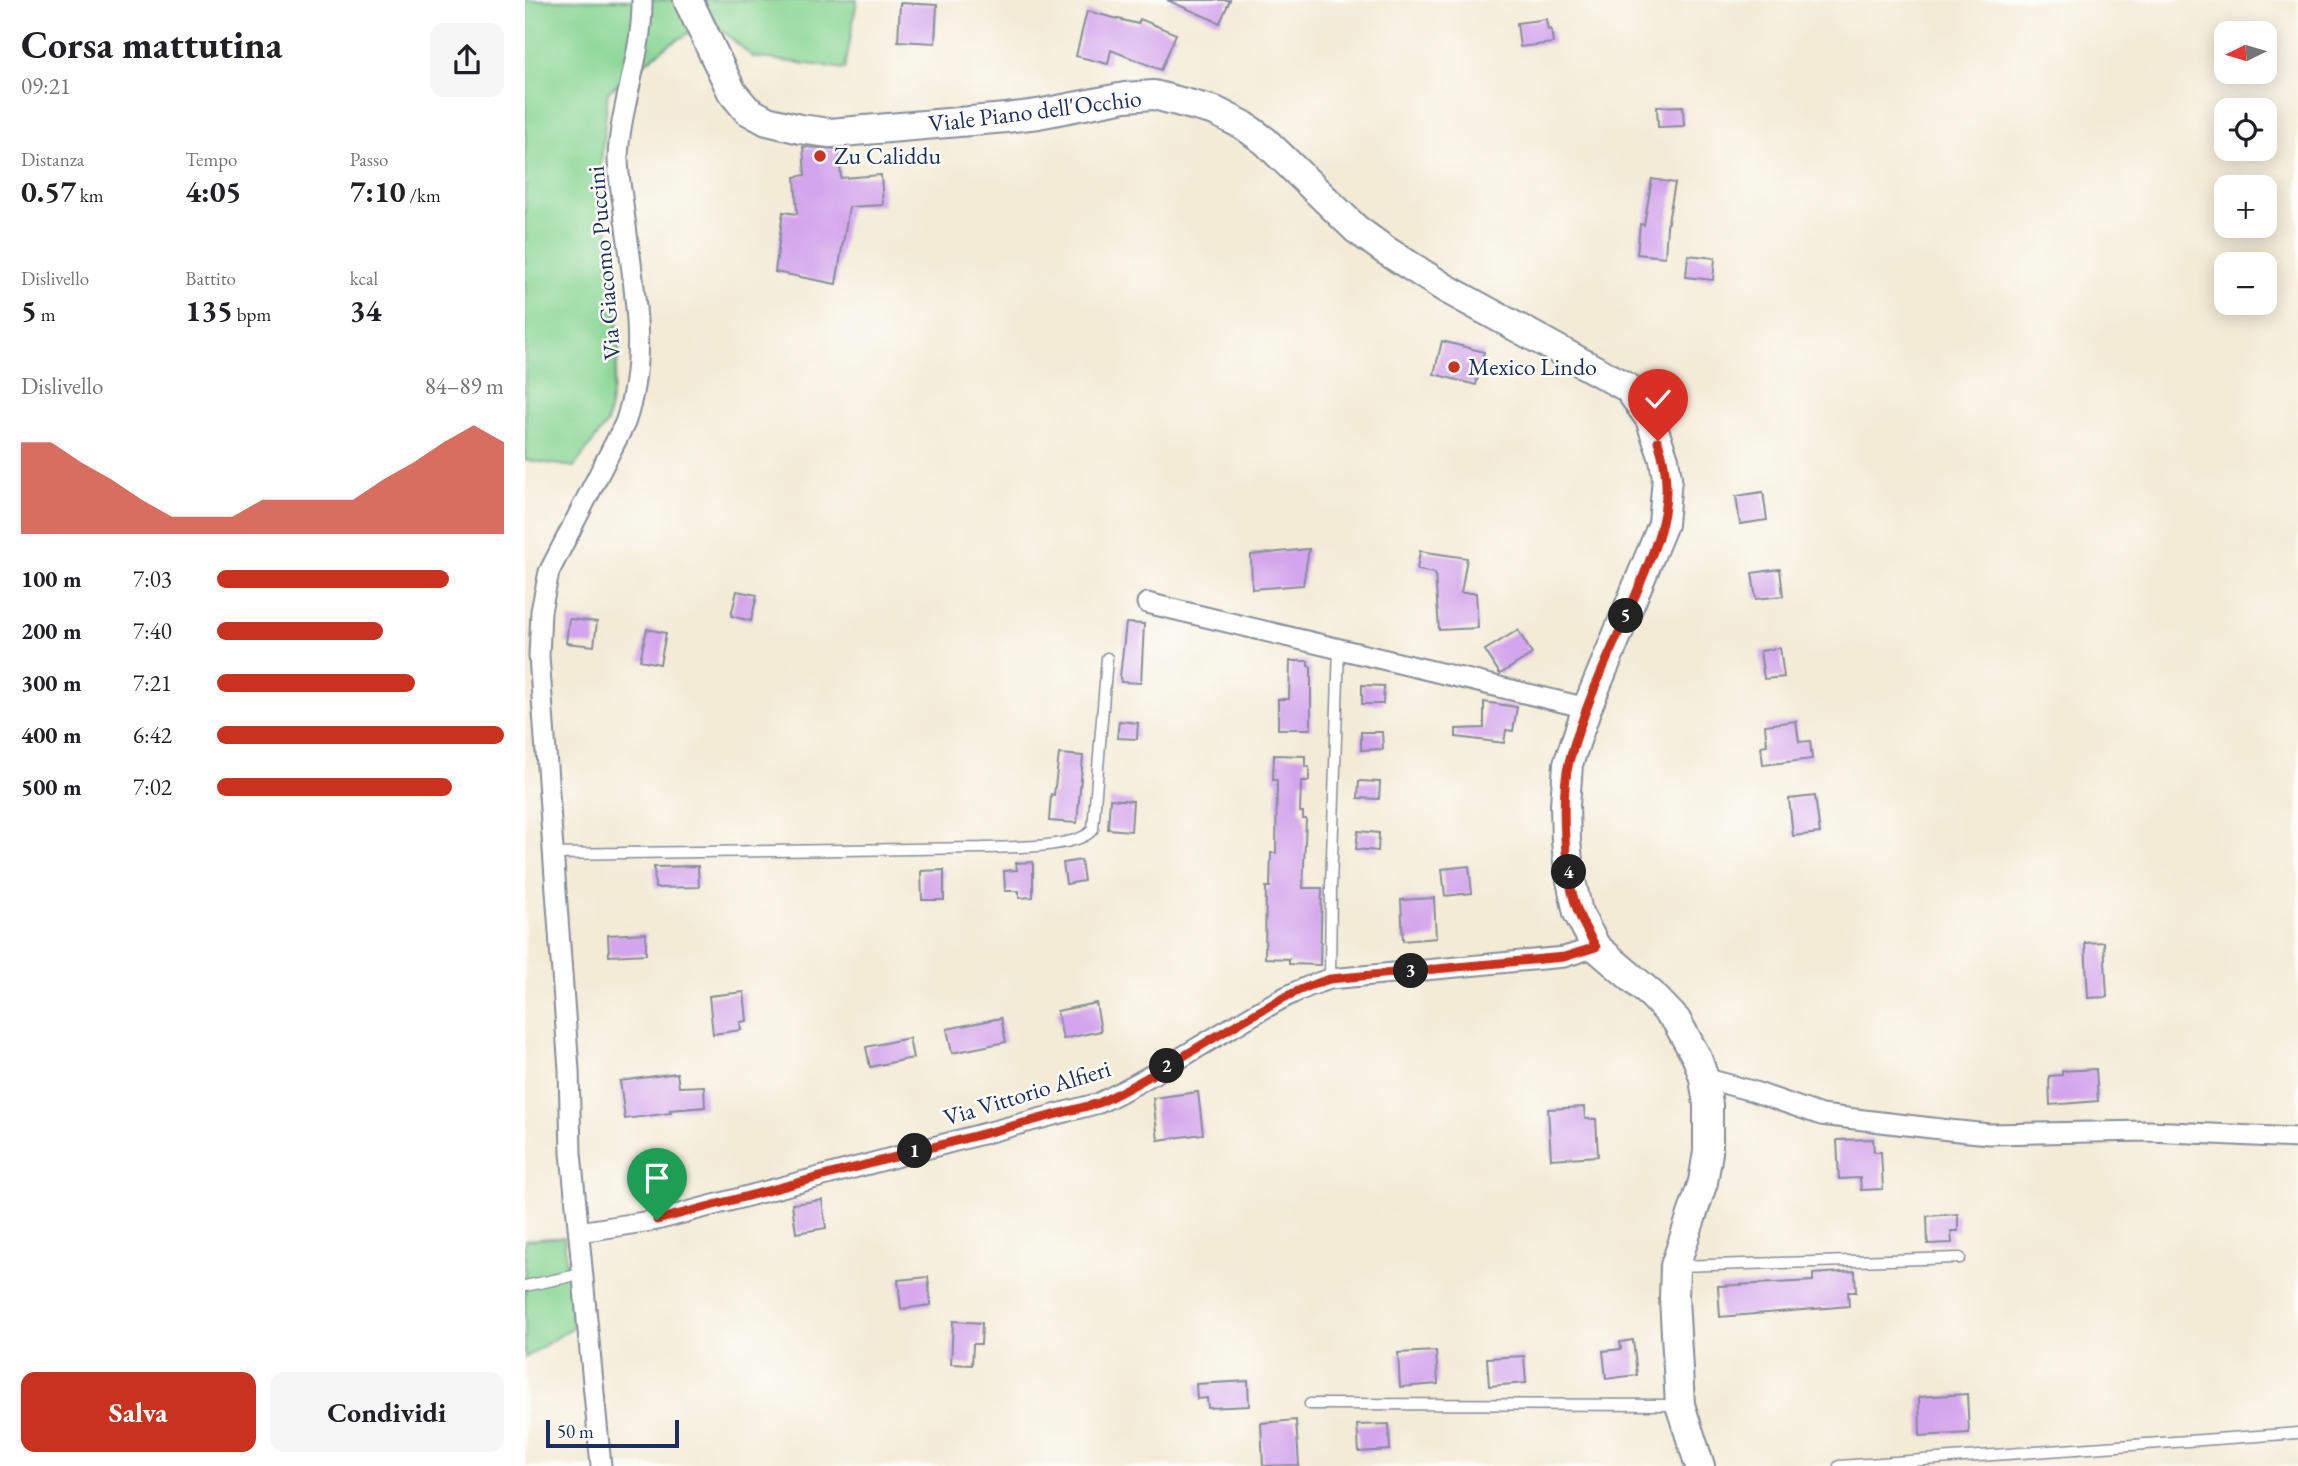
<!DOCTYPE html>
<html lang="it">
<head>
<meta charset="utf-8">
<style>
	:root { --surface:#fff; --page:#f6f6f6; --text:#202124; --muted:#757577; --accent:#c8321e }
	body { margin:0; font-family:"EB Garamond",serif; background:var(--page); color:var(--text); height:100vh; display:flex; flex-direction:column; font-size:26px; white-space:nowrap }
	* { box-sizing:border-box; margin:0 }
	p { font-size:23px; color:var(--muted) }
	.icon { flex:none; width:38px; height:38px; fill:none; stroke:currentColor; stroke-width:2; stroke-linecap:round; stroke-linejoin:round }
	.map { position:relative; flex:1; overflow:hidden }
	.side { display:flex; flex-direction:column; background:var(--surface); width:525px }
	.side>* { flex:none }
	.needle { width:46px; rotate:265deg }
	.controls { position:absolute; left:1689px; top:21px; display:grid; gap:14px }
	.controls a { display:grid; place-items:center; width:63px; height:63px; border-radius:14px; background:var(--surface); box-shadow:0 4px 18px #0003; font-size:35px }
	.scale { position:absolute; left:21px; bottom:18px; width:133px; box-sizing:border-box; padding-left:7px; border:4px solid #1b2f5e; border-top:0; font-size:19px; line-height:24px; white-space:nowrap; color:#1b2f5e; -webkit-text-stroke:5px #fdfcf7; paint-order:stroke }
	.pin { position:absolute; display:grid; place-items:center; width:60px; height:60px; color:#fff; margin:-72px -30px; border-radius:50% 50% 50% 0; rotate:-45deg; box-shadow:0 0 7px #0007 }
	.pin .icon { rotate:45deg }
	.km { position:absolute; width:35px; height:35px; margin:-18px; border-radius:50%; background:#222; color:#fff; font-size:19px; line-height:35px; text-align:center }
	.round { display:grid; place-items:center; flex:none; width:74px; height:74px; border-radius:14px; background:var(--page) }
	.summary { display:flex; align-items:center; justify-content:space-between; height:119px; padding:0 21px }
	h1 { font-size:38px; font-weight:700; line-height:52px }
	.stats { display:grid; grid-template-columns:repeat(3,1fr); gap:10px; height:119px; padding:7px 21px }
	.stats div { display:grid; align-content:center }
	.stats b { font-size:30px; font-weight:700 }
	.stats small { font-size:19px; font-weight:400 }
	.stats p { font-size:19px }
	.chart { height:196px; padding:14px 21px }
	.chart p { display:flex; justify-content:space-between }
	.chart svg { width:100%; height:126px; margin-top:7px; fill:var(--accent); opacity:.7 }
	.primary-button { display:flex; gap:14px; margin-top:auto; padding:14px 21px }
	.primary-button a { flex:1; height:80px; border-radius:14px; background:var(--accent); color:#fff; font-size:28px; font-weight:700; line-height:80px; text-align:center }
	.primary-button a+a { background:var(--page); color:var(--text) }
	ul { padding:0 21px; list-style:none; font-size:23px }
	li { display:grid; grid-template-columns:112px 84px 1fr; align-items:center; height:52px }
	li i { height:18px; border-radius:9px; background:var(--accent) }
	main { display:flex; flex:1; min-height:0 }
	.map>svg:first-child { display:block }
	.green { fill:#8ad694; stroke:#528279; stroke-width:2 }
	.building { fill:#d3a5ec }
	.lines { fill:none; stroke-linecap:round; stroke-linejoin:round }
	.service-casing { stroke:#878d9a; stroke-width:13 }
	.minor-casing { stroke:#878d9a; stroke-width:23 }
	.secondary-casing { stroke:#878d9a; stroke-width:32 }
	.service { stroke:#fff; stroke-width:10 }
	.minor { stroke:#fff; stroke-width:19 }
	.secondary { stroke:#fff; stroke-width:28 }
	.route-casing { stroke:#fff; stroke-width:14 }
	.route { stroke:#c8321e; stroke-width:9 }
	.poi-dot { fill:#c8321e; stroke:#fdfcf7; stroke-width:2.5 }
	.labels { text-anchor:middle; stroke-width:5; stroke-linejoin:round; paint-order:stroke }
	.street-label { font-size:24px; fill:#1b2f5e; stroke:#fdfcf7 }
	.poi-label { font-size:24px; fill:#1b2f5e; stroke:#fdfcf7; text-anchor:start }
</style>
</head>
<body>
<main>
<section class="side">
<div class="summary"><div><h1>Corsa mattutina</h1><p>09:21</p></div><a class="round"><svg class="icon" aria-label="share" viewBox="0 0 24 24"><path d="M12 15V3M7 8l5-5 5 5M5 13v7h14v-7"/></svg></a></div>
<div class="stats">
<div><p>Distanza</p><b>0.57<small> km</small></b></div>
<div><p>Tempo</p><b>4:05</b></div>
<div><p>Passo</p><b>7:10<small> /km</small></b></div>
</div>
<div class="stats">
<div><p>Dislivello</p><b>5<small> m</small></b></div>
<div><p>Battito</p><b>135<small> bpm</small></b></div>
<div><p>kcal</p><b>34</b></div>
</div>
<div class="chart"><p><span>Dislivello</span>84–89 m</p>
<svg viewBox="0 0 160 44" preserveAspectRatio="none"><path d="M0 44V12L10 12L20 19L30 25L40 32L50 38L60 38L70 38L80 32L90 32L100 32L110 32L120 25L130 19L140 12L150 6L160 12V44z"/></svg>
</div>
<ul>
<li><b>100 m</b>7:03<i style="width:81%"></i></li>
<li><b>200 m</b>7:40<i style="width:58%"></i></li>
<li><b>300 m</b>7:21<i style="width:69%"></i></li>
<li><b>400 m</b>6:42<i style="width:100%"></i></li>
<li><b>500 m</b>7:02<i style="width:82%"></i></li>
</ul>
<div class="primary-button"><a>Salva</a><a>Condividi</a></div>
</section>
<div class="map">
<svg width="1773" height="1466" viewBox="0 0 1773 1466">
	<rect width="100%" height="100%" fill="#fdfcf7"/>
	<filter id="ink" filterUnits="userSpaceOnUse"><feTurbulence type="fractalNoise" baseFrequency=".0143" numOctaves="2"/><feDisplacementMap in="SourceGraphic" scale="14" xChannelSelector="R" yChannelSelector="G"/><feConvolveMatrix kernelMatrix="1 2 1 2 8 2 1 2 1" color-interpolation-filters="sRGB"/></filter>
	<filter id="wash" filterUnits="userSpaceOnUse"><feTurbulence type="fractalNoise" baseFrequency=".00686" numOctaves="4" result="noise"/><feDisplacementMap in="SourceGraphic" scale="28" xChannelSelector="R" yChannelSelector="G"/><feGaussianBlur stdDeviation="1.57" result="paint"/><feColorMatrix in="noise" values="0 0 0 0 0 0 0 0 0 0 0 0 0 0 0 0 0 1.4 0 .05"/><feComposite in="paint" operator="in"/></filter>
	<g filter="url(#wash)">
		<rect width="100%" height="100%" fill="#f3ebd6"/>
		<path class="green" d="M 0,0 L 332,0 L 320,69 L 228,57 L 186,21 L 143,45 L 83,92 L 74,184 L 89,264 L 94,351 L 82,423 L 49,467 L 0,460 Z
			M 39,1237 L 48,1327 L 0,1358 L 0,1240 Z"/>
		<g id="blocks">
			<path class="building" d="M 642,0 L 705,0 L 695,23 Z
				M 375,3 L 412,5 L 410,43 L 373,41 Z
				M 562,11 L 613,24 L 615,19 L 651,34 L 636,70 L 586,50 L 583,64 L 551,56 Z
				M 1021,19 L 1023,30 L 1026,29 L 1028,43 L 995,47 L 992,23 Z
				M 1158,106 L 1159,126 L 1133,127 L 1132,107 Z
				M 278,147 L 314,149 L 316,178 L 356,175 L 358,205 L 324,207 L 311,284 L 250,272 L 258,212 L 272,214 L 270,177 L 280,175 Z
				M 1127,179 L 1150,183 L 1142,227 L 1140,257 L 1112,254 L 1115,224 L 1119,225 Z
				M 1163,255 L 1190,258 L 1188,280 L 1161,277 Z
				M 917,341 L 959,352 L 951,385 L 909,374 Z
				M 1238,492 L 1242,520 L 1215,524 L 1211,496 Z
				M 784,549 L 778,585 L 727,589 L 726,555 Z
				M 895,551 L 942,558 L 936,593 L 951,593 L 953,628 L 914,630 L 910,573 L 892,570 Z
				M 1255,569 L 1258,596 L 1231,599 L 1227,573 Z
				M 212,591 L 232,595 L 226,621 L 206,616 Z
				M 44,619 L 72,622 L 69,646 L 41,643 Z
				M 601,623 L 619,624 L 616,683 L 596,682 L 595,677 Z
				M 122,629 L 141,633 L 135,664 L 115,660 Z
				M 993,630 L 1007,654 L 975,674 L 960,650 Z
				M 1255,648 L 1259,677 L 1239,679 L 1235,651 Z
				M 765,661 L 783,661 L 783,666 L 786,667 L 786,729 L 753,729 L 753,699 L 764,699 Z
				M 837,685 L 859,686 L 858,704 L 837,704 Z
				M 959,702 L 992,707 L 988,731 L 981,730 L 979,743 L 931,737 L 931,729 L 959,728 Z
				M 594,721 L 613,723 L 612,739 L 592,738 Z
				M 1271,721 L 1274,742 L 1285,741 L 1287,759 L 1238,765 L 1236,746 L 1242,745 L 1240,725 Z
				M 836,732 L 857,732 L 858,749 L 836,750 Z
				M 534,754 L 558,756 L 552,823 L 524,821 L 526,794 L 529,795 Z
				M 749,755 L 780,756 L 780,767 L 784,767 L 784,781 L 776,781 L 775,812 L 778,812 L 778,819 L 781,819 L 778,888 L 797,888 L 795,965 L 764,964 L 764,959 L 740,958 L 741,887 L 745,887 L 746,853 L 751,853 L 752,780 L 748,780 Z
				M 834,781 L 855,782 L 854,799 L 833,798 Z
				M 1290,796 L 1295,833 L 1268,836 L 1264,799 Z
				M 585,799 L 608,801 L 606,831 L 583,829 Z
				M 833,831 L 854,833 L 853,851 L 831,849 Z
				M 556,860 L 559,881 L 541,884 L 538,863 Z
				M 508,862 L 508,897 L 494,898 L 494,891 L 480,891 L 479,871 L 492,870 L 491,863 Z
				M 173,866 L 174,887 L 130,888 L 129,867 Z
				M 944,866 L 947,893 L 920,896 L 917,869 Z
				M 419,870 L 419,900 L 397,900 L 396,871 Z
				M 909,898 L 911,938 L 878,941 L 876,900 Z
				M 121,933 L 121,954 L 84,956 L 83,935 Z
				M 1579,942 L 1582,997 L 1563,998 L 1560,943 Z
				M 219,992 L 222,1021 L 215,1022 L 216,1030 L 188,1034 L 184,996 Z
				M 571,1003 L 576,1031 L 538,1039 L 532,1011 Z
				M 476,1018 L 481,1042 L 427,1053 L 422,1029 Z
				M 384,1038 L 388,1058 L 345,1067 L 341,1047 Z
				M 1571,1069 L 1573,1101 L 1525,1105 L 1524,1076 L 1537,1075 L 1537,1071 Z
				M 152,1073 L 154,1087 L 179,1086 L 180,1107 L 145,1110 L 146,1113 L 100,1119 L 95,1081 Z
				M 673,1092 L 678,1134 L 633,1140 L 628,1098 Z
				M 1059,1107 L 1060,1119 L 1071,1119 L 1073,1156 L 1026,1159 L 1023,1109 Z
				M 1348,1139 L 1349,1152 L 1356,1152 L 1358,1189 L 1336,1190 L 1335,1178 L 1314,1179 L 1312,1140 Z
				M 297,1200 L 301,1228 L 271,1233 L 267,1204 Z
				M 1433,1214 L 1433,1231 L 1426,1231 L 1427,1243 L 1403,1244 L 1402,1216 Z
				M 1330,1271 L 1331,1292 L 1323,1292 L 1324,1306 L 1195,1317 L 1193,1286 L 1288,1281 L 1288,1274 Z
				M 403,1277 L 406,1305 L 376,1309 L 373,1280 Z
				M 428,1321 L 457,1323 L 456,1344 L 448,1344 L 447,1365 L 426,1364 Z
				M 1108,1340 L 1112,1375 L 1081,1379 L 1078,1351 L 1096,1349 L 1095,1342 Z
				M 911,1351 L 913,1384 L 875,1387 L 873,1353 Z
				M 999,1356 L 1001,1383 L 964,1386 L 962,1358 Z
				M 723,1381 L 724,1406 L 683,1408 L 682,1398 L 672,1399 L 671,1384 Z
				M 1442,1394 L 1444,1433 L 1395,1436 L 1394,1397 Z
				M 771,1420 L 774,1465 L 738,1466 L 736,1423 Z
				M 864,1424 L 865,1450 L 834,1452 L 832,1425 Z"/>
		</g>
	</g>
	<g filter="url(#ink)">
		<use href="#blocks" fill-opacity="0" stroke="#878d9a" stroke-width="2"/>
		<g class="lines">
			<g class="service-casing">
				<path id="service" d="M 28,854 L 457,848 C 482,847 554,849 568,829 L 582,658
					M 805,979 L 806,887 L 814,647
					M 1152,1266 L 1435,1258
					M 0,1286 L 57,1274
					M 785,1404 L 1152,1405
					M 1314,1466 L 1773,1433"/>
			</g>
			<g class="minor-casing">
				<path id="minor" d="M 622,603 L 1062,708
					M 1179,1078 L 1227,1091 L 1296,1115 L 1424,1130 L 1464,1134 L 1624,1131 L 1773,1138
					M 54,1232 L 132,1220 L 574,1103 C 621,1081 664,1052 709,1026 C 740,1008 770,989 805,979 L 1039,957 L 1071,947
					M 76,1466 L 46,1153 L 44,1070 L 14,656 L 16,611 L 24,572 L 100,423 C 124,354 108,282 99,212 C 97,194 93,176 93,158 C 95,105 118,54 117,0"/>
			</g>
			<g class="secondary-casing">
				<path id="secondary" d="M 163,0 L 207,92 L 222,110 L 242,121 L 275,129 L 305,133 L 481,118 L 513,114 L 600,97 L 629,95 L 690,111 L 718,125 L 740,141 L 831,229 L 860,250 L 920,288 L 1103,388 L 1125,419 L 1139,459 L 1142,478 L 1138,524 L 1062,708 L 1043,764 L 1040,805 L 1041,841 L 1044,871 L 1053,913 L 1071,947 L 1127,995 L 1151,1020 L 1172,1058 L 1179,1078 L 1183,1105 L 1183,1152 L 1178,1182 L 1150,1266 L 1149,1298 L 1155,1405 L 1175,1466"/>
			</g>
			<use href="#service" class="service"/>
			<use href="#minor" class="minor"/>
			<use href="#secondary" class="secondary"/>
		</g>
	</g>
	<g class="lines" filter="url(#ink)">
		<g class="route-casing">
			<path id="route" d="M 132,1220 L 574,1103 C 621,1081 664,1052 709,1026 C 740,1008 770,989 805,979 L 1039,957 L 1071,947 C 1065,936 1058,925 1054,914 C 1039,879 1035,798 1044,762 C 1060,703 1087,649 1111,594 C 1133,540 1153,500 1133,441"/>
		</g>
		<use href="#route" class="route"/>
	</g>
	<g class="poi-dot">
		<circle cx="295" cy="156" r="7"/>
		<circle cx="929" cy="367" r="7"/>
	</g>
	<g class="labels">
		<g class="street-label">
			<text transform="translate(510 111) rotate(-7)" y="8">Viale Piano dell'Occhio</text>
			<text transform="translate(79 263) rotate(-95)" y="8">Via Giacomo Puccini</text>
			<text transform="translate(502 1093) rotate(-17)" y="8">Via Vittorio Alfieri</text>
		</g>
		<g class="poi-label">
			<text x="309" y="164">Zu Caliddu</text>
			<text x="943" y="375">Mexico Lindo</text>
		</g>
	</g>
</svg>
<div class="controls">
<a><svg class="needle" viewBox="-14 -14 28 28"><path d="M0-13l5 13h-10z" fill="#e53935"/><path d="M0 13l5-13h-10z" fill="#757577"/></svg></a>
<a><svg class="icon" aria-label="locate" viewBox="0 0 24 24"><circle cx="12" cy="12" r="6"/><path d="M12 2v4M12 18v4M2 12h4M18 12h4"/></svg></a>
<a>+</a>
<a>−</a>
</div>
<div class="scale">50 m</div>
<div class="pin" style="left:132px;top:1220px;background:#1e9e55"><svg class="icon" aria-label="arrive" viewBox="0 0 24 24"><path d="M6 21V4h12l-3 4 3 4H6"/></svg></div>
<div class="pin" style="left:1133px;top:441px;background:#d93025"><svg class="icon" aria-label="check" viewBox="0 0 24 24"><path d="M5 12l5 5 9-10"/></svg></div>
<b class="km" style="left:390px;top:1151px">1</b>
<b class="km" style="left:642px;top:1066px">2</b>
<b class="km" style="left:886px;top:971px">3</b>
<b class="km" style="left:1044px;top:872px">4</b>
<b class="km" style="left:1101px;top:616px">5</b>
</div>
</main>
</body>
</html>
